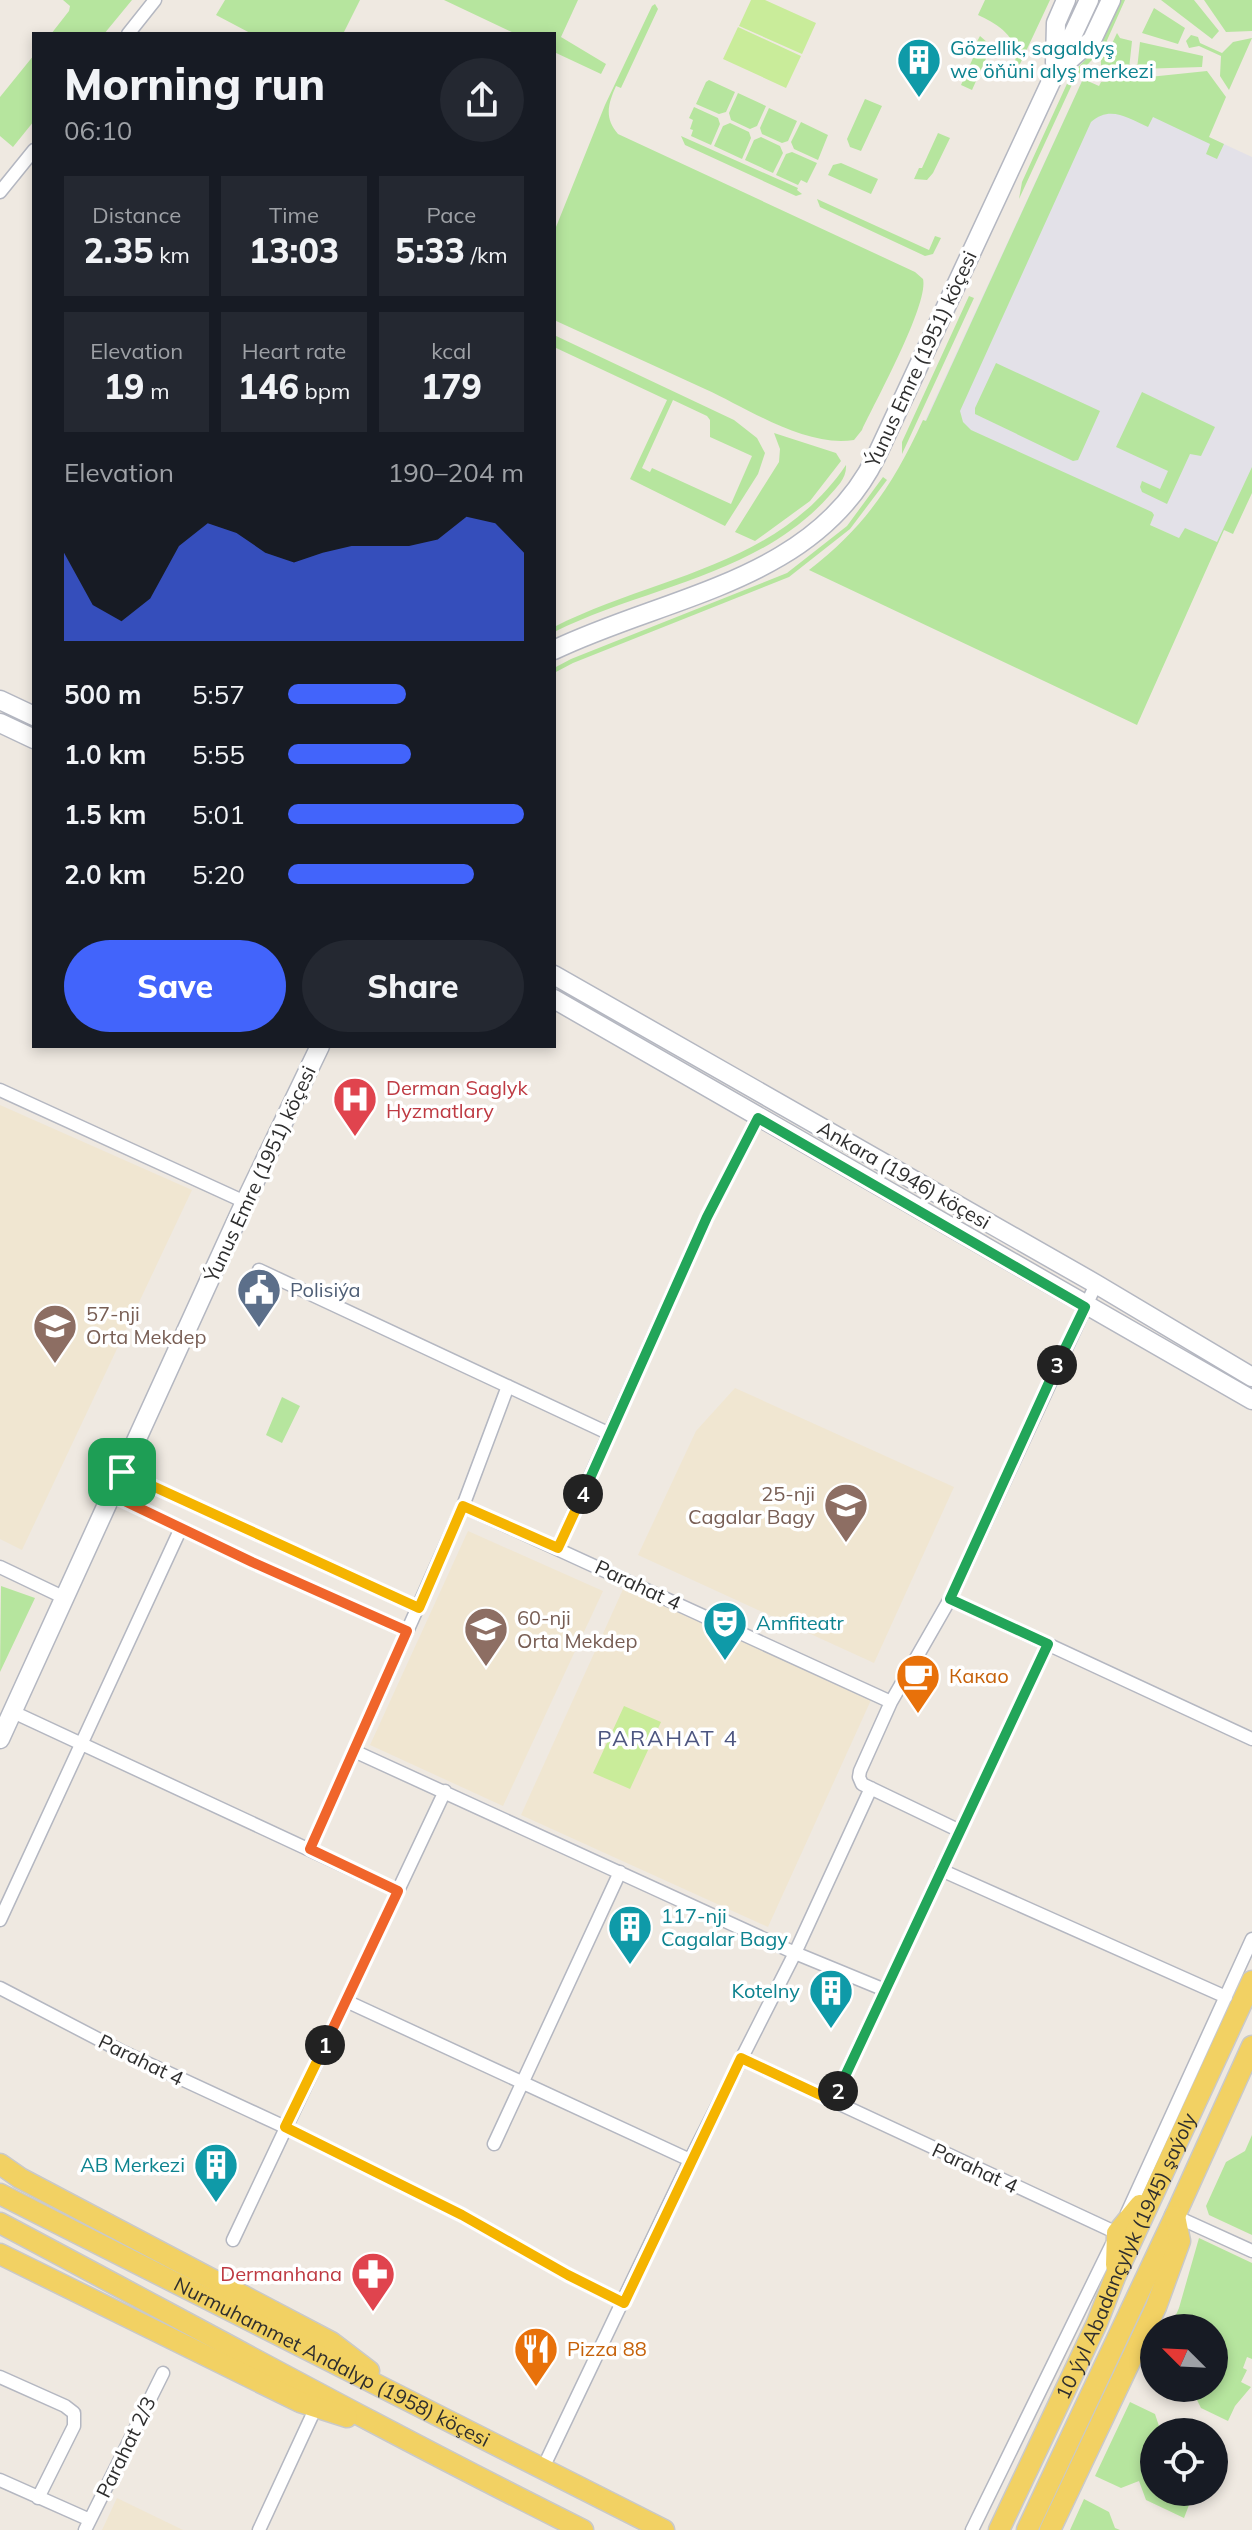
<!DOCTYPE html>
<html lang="en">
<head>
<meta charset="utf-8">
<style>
	:root { --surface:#171b24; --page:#242831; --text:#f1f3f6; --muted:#9ea1a6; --accent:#4264fb }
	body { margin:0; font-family:Mulish,sans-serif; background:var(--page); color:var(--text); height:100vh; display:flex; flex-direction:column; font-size:30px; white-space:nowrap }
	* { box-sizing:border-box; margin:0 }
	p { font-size:26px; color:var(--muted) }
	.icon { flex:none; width:44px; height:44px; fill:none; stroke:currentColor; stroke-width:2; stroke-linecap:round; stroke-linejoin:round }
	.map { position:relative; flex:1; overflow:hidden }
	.details { position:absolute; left:32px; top:32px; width:524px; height:1016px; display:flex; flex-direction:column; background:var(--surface); border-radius:0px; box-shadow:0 4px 12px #0003 }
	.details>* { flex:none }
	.needle { width:52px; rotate:294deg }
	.fabs { position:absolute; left:1140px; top:2314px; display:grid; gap:16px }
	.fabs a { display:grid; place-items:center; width:88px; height:88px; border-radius:50%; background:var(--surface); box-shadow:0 4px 12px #0003; font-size:40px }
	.pin { position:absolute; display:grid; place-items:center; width:68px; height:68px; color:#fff; margin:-34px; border-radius:16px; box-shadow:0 4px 12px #0006 }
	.km { position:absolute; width:40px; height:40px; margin:-20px; border-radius:50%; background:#222; color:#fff; font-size:22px; line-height:40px; text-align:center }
	.round { display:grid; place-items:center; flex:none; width:84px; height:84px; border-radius:42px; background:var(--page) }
	.summary { display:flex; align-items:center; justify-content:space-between; height:136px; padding:0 32px }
	h1 { font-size:44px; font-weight:800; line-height:60px }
	.figures { display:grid; grid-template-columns:repeat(3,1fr); gap:12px; height:136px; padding:8px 32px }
	.figures div { display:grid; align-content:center; border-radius:0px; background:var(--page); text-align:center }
	.figures b { font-size:34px; font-weight:800 }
	.figures small { font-size:22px; font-weight:400 }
	.figures p { font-size:22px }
	.chart { height:224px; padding:16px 32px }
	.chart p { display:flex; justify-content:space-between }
	.chart svg { width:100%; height:144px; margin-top:8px; fill:var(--accent); opacity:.7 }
	.action { display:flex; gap:16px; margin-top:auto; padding:16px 32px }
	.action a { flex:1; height:92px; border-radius:48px; background:var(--accent); color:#fff; font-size:32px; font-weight:800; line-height:92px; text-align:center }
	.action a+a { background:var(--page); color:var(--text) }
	ul { padding:0 32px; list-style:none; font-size:26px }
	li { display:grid; grid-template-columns:128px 96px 1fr; align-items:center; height:60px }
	li i { height:20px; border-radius:10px; background:var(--accent) }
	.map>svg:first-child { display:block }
	.industrial { fill:#e3e1e8 }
	.education { fill:#f0e6d1 }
	.green { fill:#b6e59e; fill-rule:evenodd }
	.pitch { fill:#c9ec9a }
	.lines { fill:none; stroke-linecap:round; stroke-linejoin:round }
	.street-casing { stroke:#b4b7c1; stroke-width:15 }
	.secondary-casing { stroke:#b4b7c1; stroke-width:21 }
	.primary-casing { stroke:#c9c9c9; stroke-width:23 }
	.street { stroke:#fff; stroke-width:12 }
	.secondary { stroke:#fff; stroke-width:18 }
	.primary { stroke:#f2d163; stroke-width:20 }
	.split-1-casing { stroke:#fff; stroke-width:16 }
	.split-2-casing { stroke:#fff; stroke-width:16 }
	.split-3-casing { stroke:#fff; stroke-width:16 }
	.split-4-casing { stroke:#fff; stroke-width:16 }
	.split-5-casing { stroke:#fff; stroke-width:16 }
	.split-1 { stroke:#f0652b; stroke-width:10 }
	.split-2 { stroke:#f5b400; stroke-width:10 }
	.split-3 { stroke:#22a559; stroke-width:10 }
	.split-4 { stroke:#22a559; stroke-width:10 }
	.split-5 { stroke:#f5b400; stroke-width:10 }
	.labels { text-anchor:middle; stroke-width:7; stroke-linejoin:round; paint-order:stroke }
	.culture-label { font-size:20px; fill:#0d838f; stroke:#fff; text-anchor:start }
	.street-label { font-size:20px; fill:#2e2e2e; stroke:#fff }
	.health-label { font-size:20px; fill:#be3a42; stroke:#fff; text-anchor:start }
	.service-label { font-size:20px; fill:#4e5e75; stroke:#fff; text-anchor:start }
	.education-label { font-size:20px; fill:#785e54; stroke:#fff; text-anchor:start }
	.food-label { font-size:20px; fill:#c56008; stroke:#fff; text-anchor:start }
	.neighbourhood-label { font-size:22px; letter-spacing:2px; fill:#4d5680; stroke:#fff }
</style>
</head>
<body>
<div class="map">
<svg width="1252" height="2530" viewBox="0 0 1252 2530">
	<rect width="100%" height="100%" fill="#efe9e1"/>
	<path class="industrial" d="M 1083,79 L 1252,157 L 1252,470 L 1213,554 L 925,421 Z"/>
	<path class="education" d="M 0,1105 L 192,1190 L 22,1550 L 0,1539 Z
		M 735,1388 L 954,1487 L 874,1663 L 638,1555 L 696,1431 Z
		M 468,1531 L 603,1591 L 503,1806 L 370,1745 Z
		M 624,1587 L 871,1700 L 768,1927 L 521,1815 Z
		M 117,2498 L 183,2530 L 102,2530 Z"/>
	<path class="green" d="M 63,0 L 132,0 L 104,34 L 51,34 L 69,11 L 70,6 Z
		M 225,0 L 360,0 L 343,34 L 252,34 L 216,15 Z
		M 444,0 L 578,0 L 561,37 L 606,64 L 601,74 L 554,52 L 554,34 L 516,34 Z
		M 985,0 L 1050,0 L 1012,81 L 1008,80 C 1010,74 1014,68 1015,62 C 1020,37 996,23 978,15 Z
		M 1120,0 L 1125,0 L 1104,47 L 1075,78 L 1019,199 L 1022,182 L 1071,75 L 1100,44 Z
		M 1161,0 L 1194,0 L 1219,31 L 1212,39 Z
		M 1204,0 L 1252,0 L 1252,31 L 1226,32 Z
		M 655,4 L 658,9 L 621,88 L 616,86 C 608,104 604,118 618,134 L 915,272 L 923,279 C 929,304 875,402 862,430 L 854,440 C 806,448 747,408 705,389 C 655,366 604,343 554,320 L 554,232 L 605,105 L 652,6 Z
		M 1154,8 L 1185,28 L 1178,44 L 1142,33 Z
		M 1117,33 L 1120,38 L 1132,41 L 1129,69 L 1101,70 L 1101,59 L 1109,50 Z
		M 1191,35 L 1198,37 L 1200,43 L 1222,53 L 1233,42 L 1252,38 L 1229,90 L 1220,76 L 1221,56 L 1199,46 L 1189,48 L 1186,41 Z
		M 980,36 L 988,43 L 989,52 L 972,90 L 961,85 L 977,49 L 974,47 Z
		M 1140,42 L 1203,56 L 1202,67 L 1137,69 Z
		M 34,55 L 34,121 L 13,147 L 0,136 L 0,97 Z
		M 1207,71 L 1226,97 L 1209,137 L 1224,144 L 1217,159 L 1206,154 L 1210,144 L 1153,117 L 1148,127 C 1128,118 1110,105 1091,122 L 960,411 L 963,422 L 971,430 L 1152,512 L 1154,515 L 1150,525 L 1179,538 L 1185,528 L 1217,542 L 1252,467 L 1252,493 L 1233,534 L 1224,530 L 1137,725 L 809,570 C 865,527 894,483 923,420 L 926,421 L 1083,79 L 1099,86 L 1101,82 Z
		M 709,80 L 735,92 L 726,112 L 719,114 L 696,104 L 706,82 Z
		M 738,93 L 766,106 L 757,126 L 750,129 L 731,120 L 729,113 Z
		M 865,99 L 882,106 L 861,151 L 850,147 L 847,139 Z
		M 694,107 L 718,118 L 720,124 L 711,145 L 691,136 L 693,130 L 690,129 L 693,120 L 689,118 Z
		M 769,108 L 797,121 L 788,141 L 782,143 L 762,134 L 760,128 Z
		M 801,122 L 828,135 L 818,160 L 794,149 L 791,142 Z
		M 730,123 L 749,132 L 751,138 L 742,159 L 714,146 L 723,126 Z
		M 938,133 L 950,138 L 933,173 L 927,180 L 914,179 L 919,168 L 922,168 Z
		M 681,136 L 798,188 L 797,190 L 802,194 L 796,196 L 685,145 Z
		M 761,137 L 780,146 L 783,153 L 773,173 L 745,160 L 754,140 Z
		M 792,152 L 817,163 L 807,183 L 801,180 L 798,185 L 776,175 L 786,154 Z
		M 841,163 L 878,179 L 871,194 L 828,175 L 833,165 Z
		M 817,199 L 929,250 L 935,236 L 941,238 L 933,254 L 925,256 L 820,207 Z
		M 969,296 L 974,298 L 902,454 L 902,442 Z
		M 554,335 L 734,420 L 757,438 L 765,453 L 758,474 L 725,526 L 630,479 L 667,400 L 554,347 ZM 673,400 L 707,416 L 710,420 L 710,437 L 752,456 L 731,504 L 652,468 L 650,472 L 642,468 Z
		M 996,363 L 1100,411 L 1078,460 L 1073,461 L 975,414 L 975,408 Z
		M 1142,392 L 1215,427 L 1201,456 L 1190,454 L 1167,504 L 1142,492 L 1140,487 L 1142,481 L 1160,489 L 1168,471 L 1116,447 Z
		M 774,433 L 836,453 L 841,461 L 810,501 L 755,541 L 735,532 L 779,462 L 780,449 Z
		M 846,465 C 847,478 837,487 829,496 C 759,575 645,587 554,632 L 554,627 C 657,575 776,568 846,465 Z
		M 883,477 L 887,480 L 850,529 L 789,577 L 573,663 L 554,673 L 554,668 L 571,659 L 787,573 L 847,526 Z
		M 282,1397 L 300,1406 L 282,1443 L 266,1435 Z
		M 1,1586 L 35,1598 L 0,1672 Z
		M 1252,2135 L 1252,2235 L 1209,2215 L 1206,2206 L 1226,2162 L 1245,2151 Z
		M 1199,2238 L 1252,2263 L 1252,2359 L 1247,2357 L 1243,2368 L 1247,2370 L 1241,2382 L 1251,2387 L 1235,2406 L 1228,2421 L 1201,2408 L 1193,2392 L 1189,2388 L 1214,2388 L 1214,2328 L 1170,2328 L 1179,2308 Z
		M 1130,2402 L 1155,2414 L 1161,2432 L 1154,2432 L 1154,2492 L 1194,2492 L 1184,2518 L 1146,2500 L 1139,2481 L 1121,2488 L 1095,2476 Z
		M 1084,2499 L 1109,2512 L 1115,2528 L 1120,2530 L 1070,2530 Z"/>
	<path class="pitch" d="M 751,0 L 765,0 L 816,23 L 802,54 L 739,26 Z
		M 738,27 L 801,56 L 786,88 L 723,59 Z
		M 624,1706 L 661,1722 L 630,1789 L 593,1773 Z"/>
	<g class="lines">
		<g class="street-casing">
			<path id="street" d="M 128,34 L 155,0
				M 0,192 L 34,150
				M 0,1090 L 245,1202
				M 259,1270 L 610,1434
				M 122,1472 L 419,1608
				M 112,1495 L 252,1562 L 407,1631
				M 463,1506 L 891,1702
				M 558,1548 L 707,1217 L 758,1118
				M 0,1567 L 65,1598
				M 950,1599 L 1252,1739
				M 13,1712 L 398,1891
				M 354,1751 L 795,1953 L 885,1990
				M 960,1831 L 862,1784 L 859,1777 L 860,1771 L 891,1702 L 950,1599 L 1096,1284
				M 310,1849 L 463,1506 L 508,1386
				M 941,1870 L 1226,1997
				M 0,1920 L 181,1528
				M 0,1988 L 121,2051 L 285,2127 L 462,2215 L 568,2275 L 624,2303
				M 346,2001 L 690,2160
				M 741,2058 L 1117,2233
				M 833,2101 L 1048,1644
				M 494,2144 L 620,1872
				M 1127,2213 L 1252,1939
				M 1175,2216 L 1252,2251
				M 233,2240 L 445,1791
				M 0,2377 L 65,2406 L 74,2413 L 74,2426 L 38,2498
				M 543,2468 L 690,2160 L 795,1953 L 871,1788
				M 0,2480 L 90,2520
				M 85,2530 L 163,2373
				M 259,2530 L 316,2407
				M 972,2530 L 1112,2244"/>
		</g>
		<g class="secondary-casing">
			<path id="secondary" d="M 1055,63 L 1056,23 L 1066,0
				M 1060,68 L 1092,40 L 1111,0
				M 554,650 C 666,596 815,581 876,457 L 1089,0
				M 0,700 L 34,716
				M 0,723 L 34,739
				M 554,975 L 1096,1284 L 1252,1377
				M 554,999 L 1252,1400
				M 0,1739 L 245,1202 L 320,1046"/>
		</g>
		<g class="primary-casing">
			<g id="primary">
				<path d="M 0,2164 L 20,2178 L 331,2342 L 369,2371"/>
				<path id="s1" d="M 0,2194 L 664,2530"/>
				<path d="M 0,2223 C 194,2326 386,2432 583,2530"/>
				<path d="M 0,2254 L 300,2402 L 347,2417"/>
				<path d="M 1116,2265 L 1117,2233 L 1140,2205"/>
				<path id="s2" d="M 999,2530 L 1097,2323 L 1115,2277 L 1252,1981"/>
				<path d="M 1027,2530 L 1175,2216 L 1252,2046"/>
				<path d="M 1050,2530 L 1156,2307 L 1180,2241 L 1175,2216"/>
			</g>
		</g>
		<use href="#street" class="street"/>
		<use href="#secondary" class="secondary"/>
		<use href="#primary" class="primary"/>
	</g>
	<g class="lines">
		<g class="split-1-casing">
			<path id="split-1" d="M 122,1472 L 112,1495 L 252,1562 L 407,1631 L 310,1849 L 398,1891 L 325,2045"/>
		</g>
		<g class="split-2-casing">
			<path id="split-2" d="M 325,2045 L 285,2127 L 462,2215 L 568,2275 L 624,2303 L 741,2058 L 833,2101 L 838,2091"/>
		</g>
		<g class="split-3-casing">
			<path id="split-3" d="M 838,2091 L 1048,1644 L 950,1599 L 1057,1365"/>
		</g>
		<g class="split-4-casing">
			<path id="split-4" d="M 583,1494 L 707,1217 L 758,1118 L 1085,1307 L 1057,1365"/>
		</g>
		<g class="split-5-casing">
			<path id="split-5" d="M 122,1472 L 419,1608 L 463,1506 L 558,1548 L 583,1494"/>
		</g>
		<use href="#split-1" class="split-1"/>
		<use href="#split-2" class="split-2"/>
		<use href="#split-3" class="split-3"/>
		<use href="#split-4" class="split-4"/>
		<use href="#split-5" class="split-5"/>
	</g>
	<defs>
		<g id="building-pin" transform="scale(2.3)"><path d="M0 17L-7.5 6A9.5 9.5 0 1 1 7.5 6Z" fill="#0f9aa8" stroke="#fff"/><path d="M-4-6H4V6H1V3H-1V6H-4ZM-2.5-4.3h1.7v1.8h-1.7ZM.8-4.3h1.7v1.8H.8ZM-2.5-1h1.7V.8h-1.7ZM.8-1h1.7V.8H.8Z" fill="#fff"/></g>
		<g id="hospital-pin" transform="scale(2.3)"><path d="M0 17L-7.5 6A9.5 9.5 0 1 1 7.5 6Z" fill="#e0444e" stroke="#fff"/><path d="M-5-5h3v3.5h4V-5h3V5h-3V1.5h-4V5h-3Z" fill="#fff"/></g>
		<g id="civic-pin" transform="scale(2.3)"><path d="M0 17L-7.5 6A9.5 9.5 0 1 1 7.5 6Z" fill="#5c6f8a" stroke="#fff"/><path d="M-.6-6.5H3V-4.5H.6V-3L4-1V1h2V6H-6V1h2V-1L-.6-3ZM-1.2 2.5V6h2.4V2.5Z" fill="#fff"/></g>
		<g id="school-pin" transform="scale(2.3)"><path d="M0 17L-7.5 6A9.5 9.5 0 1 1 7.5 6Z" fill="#8d6e63" stroke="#fff"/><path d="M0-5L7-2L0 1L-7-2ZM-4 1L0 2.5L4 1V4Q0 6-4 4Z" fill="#fff"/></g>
		<g id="theatre-pin" transform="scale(2.3)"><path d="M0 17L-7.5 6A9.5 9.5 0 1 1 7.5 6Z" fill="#0f9aa8" stroke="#fff"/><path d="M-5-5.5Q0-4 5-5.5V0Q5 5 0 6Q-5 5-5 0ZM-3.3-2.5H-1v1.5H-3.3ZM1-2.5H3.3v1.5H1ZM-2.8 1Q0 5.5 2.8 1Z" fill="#fff"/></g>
		<g id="cafe-pin" transform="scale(2.3)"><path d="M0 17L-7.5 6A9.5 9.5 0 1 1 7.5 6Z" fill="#e8710a" stroke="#fff"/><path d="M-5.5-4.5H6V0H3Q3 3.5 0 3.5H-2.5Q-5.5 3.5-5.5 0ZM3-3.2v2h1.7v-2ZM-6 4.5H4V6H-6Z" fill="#fff"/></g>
		<g id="pharmacy-pin" transform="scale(2.3)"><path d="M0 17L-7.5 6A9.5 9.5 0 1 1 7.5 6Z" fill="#e0444e" stroke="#fff"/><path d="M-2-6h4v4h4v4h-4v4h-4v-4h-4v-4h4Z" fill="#fff"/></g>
		<g id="restaurant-pin" transform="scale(2.3)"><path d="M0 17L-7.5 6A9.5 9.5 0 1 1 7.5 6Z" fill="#e8710a" stroke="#fff"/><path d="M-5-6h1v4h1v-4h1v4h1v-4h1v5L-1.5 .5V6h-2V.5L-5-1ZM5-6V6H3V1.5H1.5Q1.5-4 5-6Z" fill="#fff"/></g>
	</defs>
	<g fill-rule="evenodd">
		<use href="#building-pin" x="919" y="60"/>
		<use href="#hospital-pin" x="355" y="1099"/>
		<use href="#civic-pin" x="259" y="1290"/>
		<use href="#school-pin" x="55" y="1326"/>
		<use href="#school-pin" x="846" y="1505"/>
		<use href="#theatre-pin" x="725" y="1623"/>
		<use href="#school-pin" x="486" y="1629"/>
		<use href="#cafe-pin" x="918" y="1676"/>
		<use href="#building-pin" x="630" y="1927"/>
		<use href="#building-pin" x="831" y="1991"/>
		<use href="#building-pin" x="216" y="2165"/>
		<use href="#pharmacy-pin" x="373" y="2274"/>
		<use href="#restaurant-pin" x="536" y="2349"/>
	</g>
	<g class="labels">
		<g class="culture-label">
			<text x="950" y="55">Gözellik, sagaldyş<tspan x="950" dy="23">we öňüni alyş merkezi</tspan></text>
			<text x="756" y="1630">Amfiteatr</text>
			<text x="661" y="1923">117-nji<tspan x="661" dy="23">Cagalar Bagy</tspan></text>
			<text x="800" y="1998" text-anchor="end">Kotelny</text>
			<text x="185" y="2172" text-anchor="end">AB Merkezi</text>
		</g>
		<g class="street-label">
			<text transform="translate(921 359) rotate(-65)" y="7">Ýunus Emre (1951) köçesi</text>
			<text transform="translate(260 1174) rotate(-65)" y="7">Ýunus Emre (1951) köçesi</text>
			<text transform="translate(904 1175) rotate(30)" y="7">Ankara (1946) köçesi</text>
			<text transform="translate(638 1585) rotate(25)" y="7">Parahat 4</text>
			<text transform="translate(141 2060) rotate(26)" y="7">Parahat 4</text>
			<text transform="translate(975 2168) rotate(25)" y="7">Parahat 4</text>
			<text dy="7" stroke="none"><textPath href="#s2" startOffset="302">10 ýyl Abadançylyk (1945) şaýoly</textPath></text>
			<text dy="7" stroke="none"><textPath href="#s1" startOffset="372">Nurmuhammet Andalyp (1958) köçesi</textPath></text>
			<text transform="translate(126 2447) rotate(-64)" y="7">Parahat 2/3</text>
		</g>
		<g class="health-label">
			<text x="386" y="1095">Derman Saglyk<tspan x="386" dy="23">Hyzmatlary</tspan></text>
			<text x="342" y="2281" text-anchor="end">Dermanhana</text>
		</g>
		<g class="service-label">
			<text x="290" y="1297">Polisiýa</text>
		</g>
		<g class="education-label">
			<text x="86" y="1321">57-nji<tspan x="86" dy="23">Orta Mekdep</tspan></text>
			<text x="815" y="1501" text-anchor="end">25-nji<tspan x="815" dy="23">Cagalar Bagy</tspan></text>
			<text x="517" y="1625">60-nji<tspan x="517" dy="23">Orta Mekdep</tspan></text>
		</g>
		<g class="food-label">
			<text x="949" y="1683">Какао</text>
			<text x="567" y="2356">Pizza 88</text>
		</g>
		<g class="neighbourhood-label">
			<text x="668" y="1746">PARAHAT 4</text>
		</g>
	</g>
</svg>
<div class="fabs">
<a><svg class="needle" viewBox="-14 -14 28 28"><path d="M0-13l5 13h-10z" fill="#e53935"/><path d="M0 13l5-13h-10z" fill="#9ea1a6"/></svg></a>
<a><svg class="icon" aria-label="locate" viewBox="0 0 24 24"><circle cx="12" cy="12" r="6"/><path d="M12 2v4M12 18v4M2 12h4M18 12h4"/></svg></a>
</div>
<div class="pin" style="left:122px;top:1472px;background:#1e9e55"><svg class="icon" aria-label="arrive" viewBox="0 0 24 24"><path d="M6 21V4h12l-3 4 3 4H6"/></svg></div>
<b class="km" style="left:325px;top:2045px">1</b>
<b class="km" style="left:838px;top:2091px">2</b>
<b class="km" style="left:1057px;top:1365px">3</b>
<b class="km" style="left:583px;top:1494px">4</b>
<section class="details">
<div class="summary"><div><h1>Morning run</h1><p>06:10</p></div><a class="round"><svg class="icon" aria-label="share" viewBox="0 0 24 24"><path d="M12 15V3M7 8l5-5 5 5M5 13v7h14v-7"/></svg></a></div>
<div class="figures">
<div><p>Distance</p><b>2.35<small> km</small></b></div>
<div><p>Time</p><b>13:03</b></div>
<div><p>Pace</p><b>5:33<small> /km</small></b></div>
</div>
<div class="figures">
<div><p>Elevation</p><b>19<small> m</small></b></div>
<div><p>Heart rate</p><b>146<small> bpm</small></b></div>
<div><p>kcal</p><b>179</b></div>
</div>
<div class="chart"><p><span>Elevation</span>190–204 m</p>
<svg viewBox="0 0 160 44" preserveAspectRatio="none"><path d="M0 44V17L10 33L20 38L30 31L40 15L50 8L60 11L70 17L80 20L90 17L100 15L110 15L120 15L130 13L140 6L150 8L160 17V44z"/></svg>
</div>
<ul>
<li><b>500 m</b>5:57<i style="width:50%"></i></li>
<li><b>1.0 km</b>5:55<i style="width:52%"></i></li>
<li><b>1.5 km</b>5:01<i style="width:100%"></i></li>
<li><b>2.0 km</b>5:20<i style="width:79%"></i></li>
</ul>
<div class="action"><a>Save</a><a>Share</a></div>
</section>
</div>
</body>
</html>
